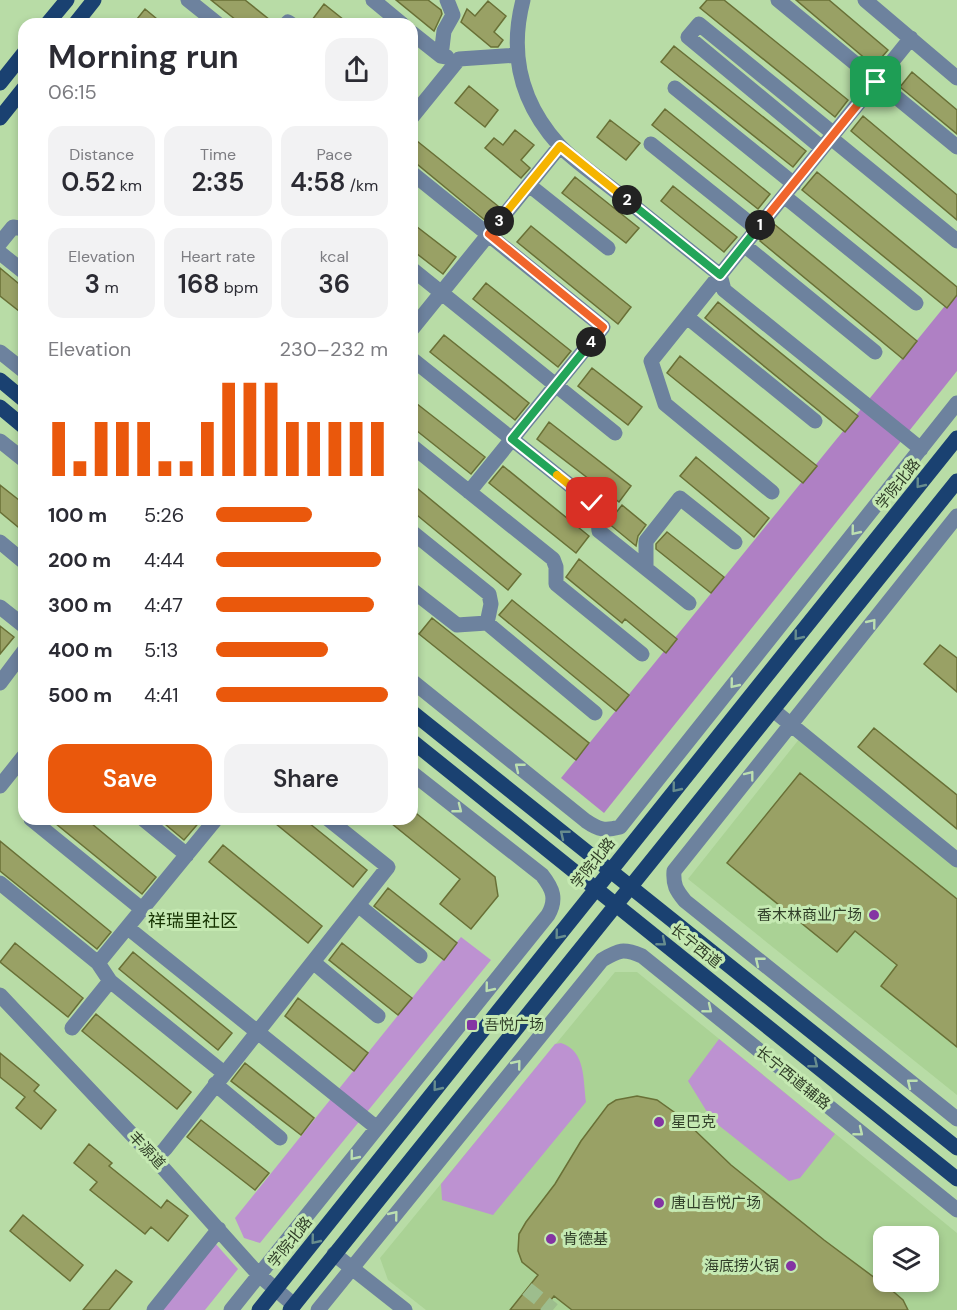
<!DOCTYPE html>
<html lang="en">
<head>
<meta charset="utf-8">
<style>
	:root { --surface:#fff; --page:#f2f2f3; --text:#2b2b33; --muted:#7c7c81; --accent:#ea580c }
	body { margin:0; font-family:"DM Sans","Noto Sans SC",sans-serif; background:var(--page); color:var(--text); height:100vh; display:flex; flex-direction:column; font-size:22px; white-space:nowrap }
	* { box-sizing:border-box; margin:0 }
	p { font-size:20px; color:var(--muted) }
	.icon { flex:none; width:33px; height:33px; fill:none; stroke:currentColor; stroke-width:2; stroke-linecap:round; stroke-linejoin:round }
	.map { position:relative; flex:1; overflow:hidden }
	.panel { position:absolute; left:18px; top:18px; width:400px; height:807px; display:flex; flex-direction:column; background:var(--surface); border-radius:18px; box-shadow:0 3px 9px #0003 }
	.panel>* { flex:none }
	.tools { position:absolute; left:873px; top:1226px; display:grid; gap:12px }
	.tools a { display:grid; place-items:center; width:66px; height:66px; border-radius:12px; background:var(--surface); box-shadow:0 3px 9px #0003; font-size:30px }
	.pin { position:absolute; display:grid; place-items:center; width:51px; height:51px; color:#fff; margin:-26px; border-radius:12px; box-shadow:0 3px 9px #0006 }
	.km { position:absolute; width:30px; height:30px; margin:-15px; border-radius:50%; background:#222; color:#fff; font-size:16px; line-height:30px; text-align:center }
	.round { display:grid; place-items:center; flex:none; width:63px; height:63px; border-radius:18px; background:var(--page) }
	.headline { display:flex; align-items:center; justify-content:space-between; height:102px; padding:0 30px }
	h1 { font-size:33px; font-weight:600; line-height:45px }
	.stats { display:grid; grid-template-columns:repeat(3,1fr); gap:9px; height:102px; padding:6px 30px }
	.stats div { display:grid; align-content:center; border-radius:15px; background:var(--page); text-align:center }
	.stats b { font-size:26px; font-weight:600 }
	.stats small { font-size:16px; font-weight:400 }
	.stats p { font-size:16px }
	.chart { height:168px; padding:12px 30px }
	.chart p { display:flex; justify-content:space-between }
	.chart svg { width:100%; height:108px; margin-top:6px; stroke:var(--accent); stroke-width:6 }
	.action { display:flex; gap:12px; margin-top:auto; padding:12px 30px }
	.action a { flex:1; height:69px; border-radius:18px; background:var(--accent); color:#fff; font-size:24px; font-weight:600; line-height:69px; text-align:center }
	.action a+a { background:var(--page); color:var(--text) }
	ul { padding:0 30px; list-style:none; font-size:20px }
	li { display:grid; grid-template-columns:96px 72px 1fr; align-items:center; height:45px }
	li i { height:15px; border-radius:8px; background:var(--accent) }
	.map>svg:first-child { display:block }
	.built { fill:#aad295; fill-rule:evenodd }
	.green { fill:#bd92d1 }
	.forest { fill:#af80c4 }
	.building { fill:#99a165; stroke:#697036; stroke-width:1.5 }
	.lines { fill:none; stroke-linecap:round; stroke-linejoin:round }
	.minor-tunnel { stroke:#9dbd8d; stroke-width:15; stroke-dasharray:15 8; stroke-linecap:butt }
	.minor { stroke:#6d829e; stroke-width:15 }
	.major { stroke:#1a4171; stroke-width:15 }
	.oneway { stroke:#678d8e }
	.oneway2 { stroke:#bcdfb0 }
	.split-1-casing { stroke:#fff; stroke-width:12 }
	.split-2-casing { stroke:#fff; stroke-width:12 }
	.split-3-casing { stroke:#fff; stroke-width:12 }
	.split-4-casing { stroke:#fff; stroke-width:12 }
	.split-5-casing { stroke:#fff; stroke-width:12 }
	.split-6-casing { stroke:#fff; stroke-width:12 }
	.split-1 { stroke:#f0652b; stroke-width:8 }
	.split-2 { stroke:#22a559; stroke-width:8 }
	.split-3 { stroke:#f5b400; stroke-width:8 }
	.split-4 { stroke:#f0652b; stroke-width:8 }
	.split-5 { stroke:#22a559; stroke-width:8 }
	.split-6 { stroke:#f5b400; stroke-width:8 }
	.poi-dot { fill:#8434a3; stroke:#c5e9b2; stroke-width:2 }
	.labels { text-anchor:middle; stroke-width:6; stroke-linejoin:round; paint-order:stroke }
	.street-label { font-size:15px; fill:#313f29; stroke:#c5e9b2 }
	.poi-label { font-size:15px; fill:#313f29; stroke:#c5e9b2; text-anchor:start }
	.quarter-label { font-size:18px; fill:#153200; stroke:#c5e9b2 }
</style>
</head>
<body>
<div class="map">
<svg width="957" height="1310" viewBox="0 0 957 1310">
	<rect width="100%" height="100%" fill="#b8dca6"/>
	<path class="built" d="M 800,738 L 957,864 L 957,1095 L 688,879 Z
		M 615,972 L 637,972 L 957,1233 L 957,1310 L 426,1310 L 388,1280 L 380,1258 ZM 884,1236 L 928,1236 L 928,1281 L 884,1281 Z"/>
	<path class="green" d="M 461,937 L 491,960 L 260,1243 L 244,1238 L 235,1218 Z
		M 719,1039 L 835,1134 L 800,1178 L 789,1181 L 712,1120 L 688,1081 Z
		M 561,1043 C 586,1051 583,1080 586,1102 L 493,1215 L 442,1200 L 441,1184 L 555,1044 Z
		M 214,1242 L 238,1269 L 205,1310 L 159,1310 Z"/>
	<path class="forest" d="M 957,291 L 957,371 L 604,813 L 561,778 Z"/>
	<path class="building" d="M 211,0 L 245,0 L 275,24 L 241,24 Z
		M 396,0 L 428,0 L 441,10 L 442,14 L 434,31 Z
		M 707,0 L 724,0 L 848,100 L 835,117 L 700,8 Z
		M 796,0 L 829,0 L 888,50 L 874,66 Z
		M 488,1 L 506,16 L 494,32 L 503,40 L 498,47 L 491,47 L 461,22 L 467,9 L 475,16 Z
		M 324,4 L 349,24 L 309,24 Z
		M 145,9 L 163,24 L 133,24 Z
		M 674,46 L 806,151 L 793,167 L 661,62 Z
		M 912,72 L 957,110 L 957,134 L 900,87 Z
		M 469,86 L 498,110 L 485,127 L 455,103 Z
		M 665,109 L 770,194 L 758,209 L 652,125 Z
		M 863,116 L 957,195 L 957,220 L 851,131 Z
		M 610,120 L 640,143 L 626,160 L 597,137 Z
		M 515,130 L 534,145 L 521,160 L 530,168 L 521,178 L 485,148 L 494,138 L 503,145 Z
		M 417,141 L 498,206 L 486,221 L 418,165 L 412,163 L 412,147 Z
		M 817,172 L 957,287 L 957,295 L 947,308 L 802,190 Z
		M 575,177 L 639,228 L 626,243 L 562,193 Z
		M 673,186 L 737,237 L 724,252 L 661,201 Z
		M 412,223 L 456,257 L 443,274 L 412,250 Z
		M 774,224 L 917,341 L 903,359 L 760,241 Z
		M 531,226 L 631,307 L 618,324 L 517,242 Z
		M 0,268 L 24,288 L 24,315 L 0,296 Z
		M 486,283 L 571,351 L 558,367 L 473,299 Z
		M 718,302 L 858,416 L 845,432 L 705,318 Z
		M 444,335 L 529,403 L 515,420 L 430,352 Z
		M 680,356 L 817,466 L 803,483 L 667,373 Z
		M 592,368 L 642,407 L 628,425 L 578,386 Z
		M 412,400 L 485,457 L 471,474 L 412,427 Z
		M 549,422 L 631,486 L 619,502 L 537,439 Z
		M 696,457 L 769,518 L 754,537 L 680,476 Z
		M 503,466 L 589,536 L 576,553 L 489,483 Z
		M 412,484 L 521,574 L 508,590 L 412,511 Z
		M 0,485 L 24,504 L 24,532 L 0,512 Z
		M 622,505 L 646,525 L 638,536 L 636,546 L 608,523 Z
		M 667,532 L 724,577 L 711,593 L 656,549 L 656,544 Z
		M 579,559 L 677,639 L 666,653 L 625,619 L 622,623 L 566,577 Z
		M 512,600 L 629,695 L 616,711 L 499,615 Z
		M 432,618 L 589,743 L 576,760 L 419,634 Z
		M 0,626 L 14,637 L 0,654 Z
		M 940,645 L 957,658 L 957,692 L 924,664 Z
		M 874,728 L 957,795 L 957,829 L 858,747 Z
		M 800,773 L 957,899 L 957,1047 L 881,986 L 897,965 L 855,931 L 837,952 L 727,863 Z
		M 412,810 L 495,877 L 498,896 L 471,929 L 440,904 L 460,879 L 386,819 L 412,819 Z
		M 50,819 L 86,819 L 156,877 L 142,894 Z
		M 159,819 L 202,819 L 184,840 Z
		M 270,819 L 304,819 L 367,870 L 353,887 Z
		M 0,841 L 111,932 L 97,949 L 0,871 Z
		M 223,845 L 322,926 L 308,943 L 209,862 Z
		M 388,888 L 457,943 L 444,960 L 374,906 Z
		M 15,943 L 83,998 L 68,1017 L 0,962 Z
		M 342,943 L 412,998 L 398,1015 L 329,960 Z
		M 133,952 L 232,1033 L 218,1050 L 119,969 Z
		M 298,998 L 368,1053 L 354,1071 L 285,1016 Z
		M 96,1014 L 191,1092 L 177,1109 L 82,1031 Z
		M 0,1053 L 39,1085 L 34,1091 L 56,1110 L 41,1129 L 16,1108 L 25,1097 L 0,1077 Z
		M 245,1063 L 314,1118 L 301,1135 L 231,1081 Z
		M 637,1096 L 657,1100 L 681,1117 L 731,1165 L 824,1240 L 895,1293 L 903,1300 L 908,1310 L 572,1310 L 554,1296 L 543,1310 L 510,1310 L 538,1275 L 522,1262 L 518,1251 L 519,1234 L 526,1222 L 555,1184 L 581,1141 L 608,1105 L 616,1100 Z
		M 201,1120 L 269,1173 L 255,1190 L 187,1137 Z
		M 89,1144 L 112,1163 L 109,1166 L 161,1208 L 167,1200 L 188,1216 L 168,1241 L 151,1227 L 145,1234 L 90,1190 L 97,1182 L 74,1163 Z
		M 23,1215 L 83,1265 L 70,1281 L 10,1231 Z
		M 116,1270 L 132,1282 L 109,1310 L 83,1310 Z"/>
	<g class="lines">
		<path class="minor-tunnel" d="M 527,1289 L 553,1310"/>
		<path class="minor" d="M 188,0 L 218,24
			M 373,0 L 402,24
			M 523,0 C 509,54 521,103 559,145 C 576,163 600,178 619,194 C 653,221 686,248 720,275 L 911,38
			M 778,0 L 957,147
			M 865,0 L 957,78
			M 286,24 L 288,22 L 291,24
			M 412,33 L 441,56 L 447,57
			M 441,56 L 444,31 L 453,15 L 447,0
			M 675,88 L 794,184
			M 412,117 L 459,59 L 517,55
			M 831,138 L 957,241
			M 651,144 L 757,229
			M 822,148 L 688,37 L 699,24 L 834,134
			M 412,173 L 603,327 L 469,492
			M 529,185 L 608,248
			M 784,196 L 916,303
			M 0,243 L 13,227 L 24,229
			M 744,245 L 875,352
			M 0,253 L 24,272
			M 412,269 L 615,433
			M 720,275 L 651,361 L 665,404 L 772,492
			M 720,275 L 724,290 L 921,449
			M 687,317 L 815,421
			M 412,329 L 560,146
			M 0,352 L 24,371
			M 412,359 L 592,503 L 597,511 L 599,531 L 689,603
			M 0,441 L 24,460
			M 412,446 L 553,559 L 556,567 L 556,584 L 642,654
			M 957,516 L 674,871 C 673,885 676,890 685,901 L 957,1119
			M 412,532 L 489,594 L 491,604 L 487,623 L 595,713
			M 0,542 L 24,562
			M 646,568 L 646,541 L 680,498 L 735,542
			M 412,590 L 457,625 L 487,623
			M 0,607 L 24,626
			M 412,681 L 586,821 C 599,830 605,831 620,827 L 957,403
			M 0,683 L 24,651
			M 773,710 L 957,860
			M 0,786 L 24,756
			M 31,819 L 143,910
			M 143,819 L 187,855
			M 0,883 L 98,963 L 110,981 L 72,1028
			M 358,905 L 420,956
			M 128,928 L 377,1128
			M 313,962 L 378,1016
			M 98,963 L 216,819
			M 110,981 L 224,1073
			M 0,995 L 155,1159 L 259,1275 L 294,1305
			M 215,1084 L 280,1138
			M 155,1159 L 165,1149 L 388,867 L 328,819
			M 334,1254 L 405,1310
			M 154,1310 L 219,1229
			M 231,1310 L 548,915 C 557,899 553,889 542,875 L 412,773
			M 318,1310 L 602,960 C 619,950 623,948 642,956 L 957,1210"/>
		<path class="major" d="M 47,24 L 67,0
			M 75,24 L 94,0
			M 0,83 L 24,53
			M 0,118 L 24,88
			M 0,380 L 24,400
			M 0,407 L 24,427
			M 412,712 L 957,1148
			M 412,741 L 957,1179
			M 259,1310 L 957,438
			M 290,1310 L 957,481"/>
	</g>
	<defs><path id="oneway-chevron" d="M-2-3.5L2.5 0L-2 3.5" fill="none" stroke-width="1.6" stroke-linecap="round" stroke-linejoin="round" transform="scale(1.5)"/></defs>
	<g class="oneway">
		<use href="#oneway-chevron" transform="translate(920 484) rotate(129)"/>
		<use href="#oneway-chevron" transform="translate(798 636) rotate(129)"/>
		<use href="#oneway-chevron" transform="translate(676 788) rotate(129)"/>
		<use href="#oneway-chevron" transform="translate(564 834) rotate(-141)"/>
		<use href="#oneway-chevron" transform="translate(559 935) rotate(129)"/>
		<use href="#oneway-chevron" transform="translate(662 942) rotate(39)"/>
		<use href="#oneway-chevron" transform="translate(814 1064) rotate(39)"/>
		<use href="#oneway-chevron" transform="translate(437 1087) rotate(129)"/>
		<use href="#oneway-chevron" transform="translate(315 1240) rotate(129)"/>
	</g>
	<g class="oneway2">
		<use href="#oneway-chevron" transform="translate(855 531) rotate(129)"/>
		<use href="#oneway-chevron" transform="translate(872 623) rotate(-51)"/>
		<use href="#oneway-chevron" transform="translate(734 684) rotate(129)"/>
		<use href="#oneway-chevron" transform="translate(519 767) rotate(-141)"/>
		<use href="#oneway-chevron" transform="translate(750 775) rotate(-52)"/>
		<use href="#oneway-chevron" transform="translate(458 809) rotate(38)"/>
		<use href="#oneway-chevron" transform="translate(759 961) rotate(-141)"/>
		<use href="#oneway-chevron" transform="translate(489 988) rotate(129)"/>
		<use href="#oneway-chevron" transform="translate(708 1009) rotate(39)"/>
		<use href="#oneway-chevron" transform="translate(517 1064) rotate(-51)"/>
		<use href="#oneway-chevron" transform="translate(911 1083) rotate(-141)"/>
		<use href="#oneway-chevron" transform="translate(859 1132) rotate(39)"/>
		<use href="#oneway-chevron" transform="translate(354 1156) rotate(129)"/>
		<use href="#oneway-chevron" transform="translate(394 1215) rotate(-51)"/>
	</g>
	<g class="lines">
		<g class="split-1-casing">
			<path id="split-1" d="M 760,225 L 876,82"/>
		</g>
		<g class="split-2-casing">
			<path id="split-2" d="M 627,200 L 720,275 L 760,225"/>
		</g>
		<g class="split-3-casing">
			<path id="split-3" d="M 499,221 L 560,146 L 627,200"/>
		</g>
		<g class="split-4-casing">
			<path id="split-4" d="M 499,221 L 489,234 L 603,327 L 591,342"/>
		</g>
		<g class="split-5-casing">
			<path id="split-5" d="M 557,475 L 512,439 L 591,342"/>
		</g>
		<g class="split-6-casing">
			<path id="split-6" d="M 557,475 L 592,503"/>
		</g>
		<use href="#split-1" class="split-1"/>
		<use href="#split-2" class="split-2"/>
		<use href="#split-3" class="split-3"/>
		<use href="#split-4" class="split-4"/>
		<use href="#split-5" class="split-5"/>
		<use href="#split-6" class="split-6"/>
	</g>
	<g class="poi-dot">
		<circle cx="874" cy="915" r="6"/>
		<rect x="466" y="1019" width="12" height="12" rx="3"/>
		<circle cx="659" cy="1122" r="6"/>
		<circle cx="659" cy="1203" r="6"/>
		<circle cx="551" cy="1239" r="6"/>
		<circle cx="791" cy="1266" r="6"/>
	</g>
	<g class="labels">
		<g class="street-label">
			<text transform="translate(898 484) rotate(-51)" y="5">学院北路</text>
			<text transform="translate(593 863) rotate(-51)" y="5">学院北路</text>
			<text transform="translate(696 946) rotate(39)" y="5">长宁西道</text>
			<text transform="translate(793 1078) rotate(39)" y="5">长宁西道辅路</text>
			<text transform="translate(147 1150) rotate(47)" y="5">丰源道</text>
			<text transform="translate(290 1242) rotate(-51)" y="5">学院北路</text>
		</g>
		<g class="poi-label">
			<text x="862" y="920" text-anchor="end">香木林商业广场</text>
			<text x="484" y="1030">吾悦广场</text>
			<text x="671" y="1127">星巴克</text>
			<text x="671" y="1208">唐山吾悦广场</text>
			<text x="563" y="1244">肯德基</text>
			<text x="779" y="1271" text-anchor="end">海底捞火锅</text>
		</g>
		<g class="quarter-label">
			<text x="193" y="927">祥瑞里社区</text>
		</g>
	</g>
</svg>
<div class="tools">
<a><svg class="icon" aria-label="layers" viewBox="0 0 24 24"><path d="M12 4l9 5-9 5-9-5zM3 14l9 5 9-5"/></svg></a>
</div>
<div class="pin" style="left:876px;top:82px;background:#1e9e55"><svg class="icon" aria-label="arrive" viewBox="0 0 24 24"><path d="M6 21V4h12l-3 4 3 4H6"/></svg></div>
<div class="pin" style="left:592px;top:503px;background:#d93025"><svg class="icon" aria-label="check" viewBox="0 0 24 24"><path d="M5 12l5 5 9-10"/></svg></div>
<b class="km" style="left:760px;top:225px">1</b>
<b class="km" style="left:627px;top:200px">2</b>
<b class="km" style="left:499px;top:221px">3</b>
<b class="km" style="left:591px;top:342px">4</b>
<section class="panel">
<div class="headline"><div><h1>Morning run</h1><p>06:15</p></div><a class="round"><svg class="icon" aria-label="share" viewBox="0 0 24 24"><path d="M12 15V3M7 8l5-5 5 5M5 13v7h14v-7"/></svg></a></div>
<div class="stats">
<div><p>Distance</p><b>0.52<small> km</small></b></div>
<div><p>Time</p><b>2:35</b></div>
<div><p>Pace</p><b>4:58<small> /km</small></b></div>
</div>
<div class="stats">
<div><p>Elevation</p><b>3<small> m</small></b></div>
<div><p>Heart rate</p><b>168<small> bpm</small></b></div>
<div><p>kcal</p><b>36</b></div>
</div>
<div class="chart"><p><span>Elevation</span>230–232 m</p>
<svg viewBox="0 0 160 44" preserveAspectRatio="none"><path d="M5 44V22M15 44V38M25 44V22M35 44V22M45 44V22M55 44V38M65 44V38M75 44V22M85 44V6M95 44V6M105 44V6M115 44V22M125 44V22M135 44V22M145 44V22M155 44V22"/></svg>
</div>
<ul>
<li><b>100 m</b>5:26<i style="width:56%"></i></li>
<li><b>200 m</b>4:44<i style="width:96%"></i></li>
<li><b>300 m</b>4:47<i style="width:92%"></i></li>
<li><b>400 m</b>5:13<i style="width:65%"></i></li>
<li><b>500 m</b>4:41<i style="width:100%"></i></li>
</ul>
<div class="action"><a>Save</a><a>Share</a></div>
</section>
</div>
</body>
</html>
